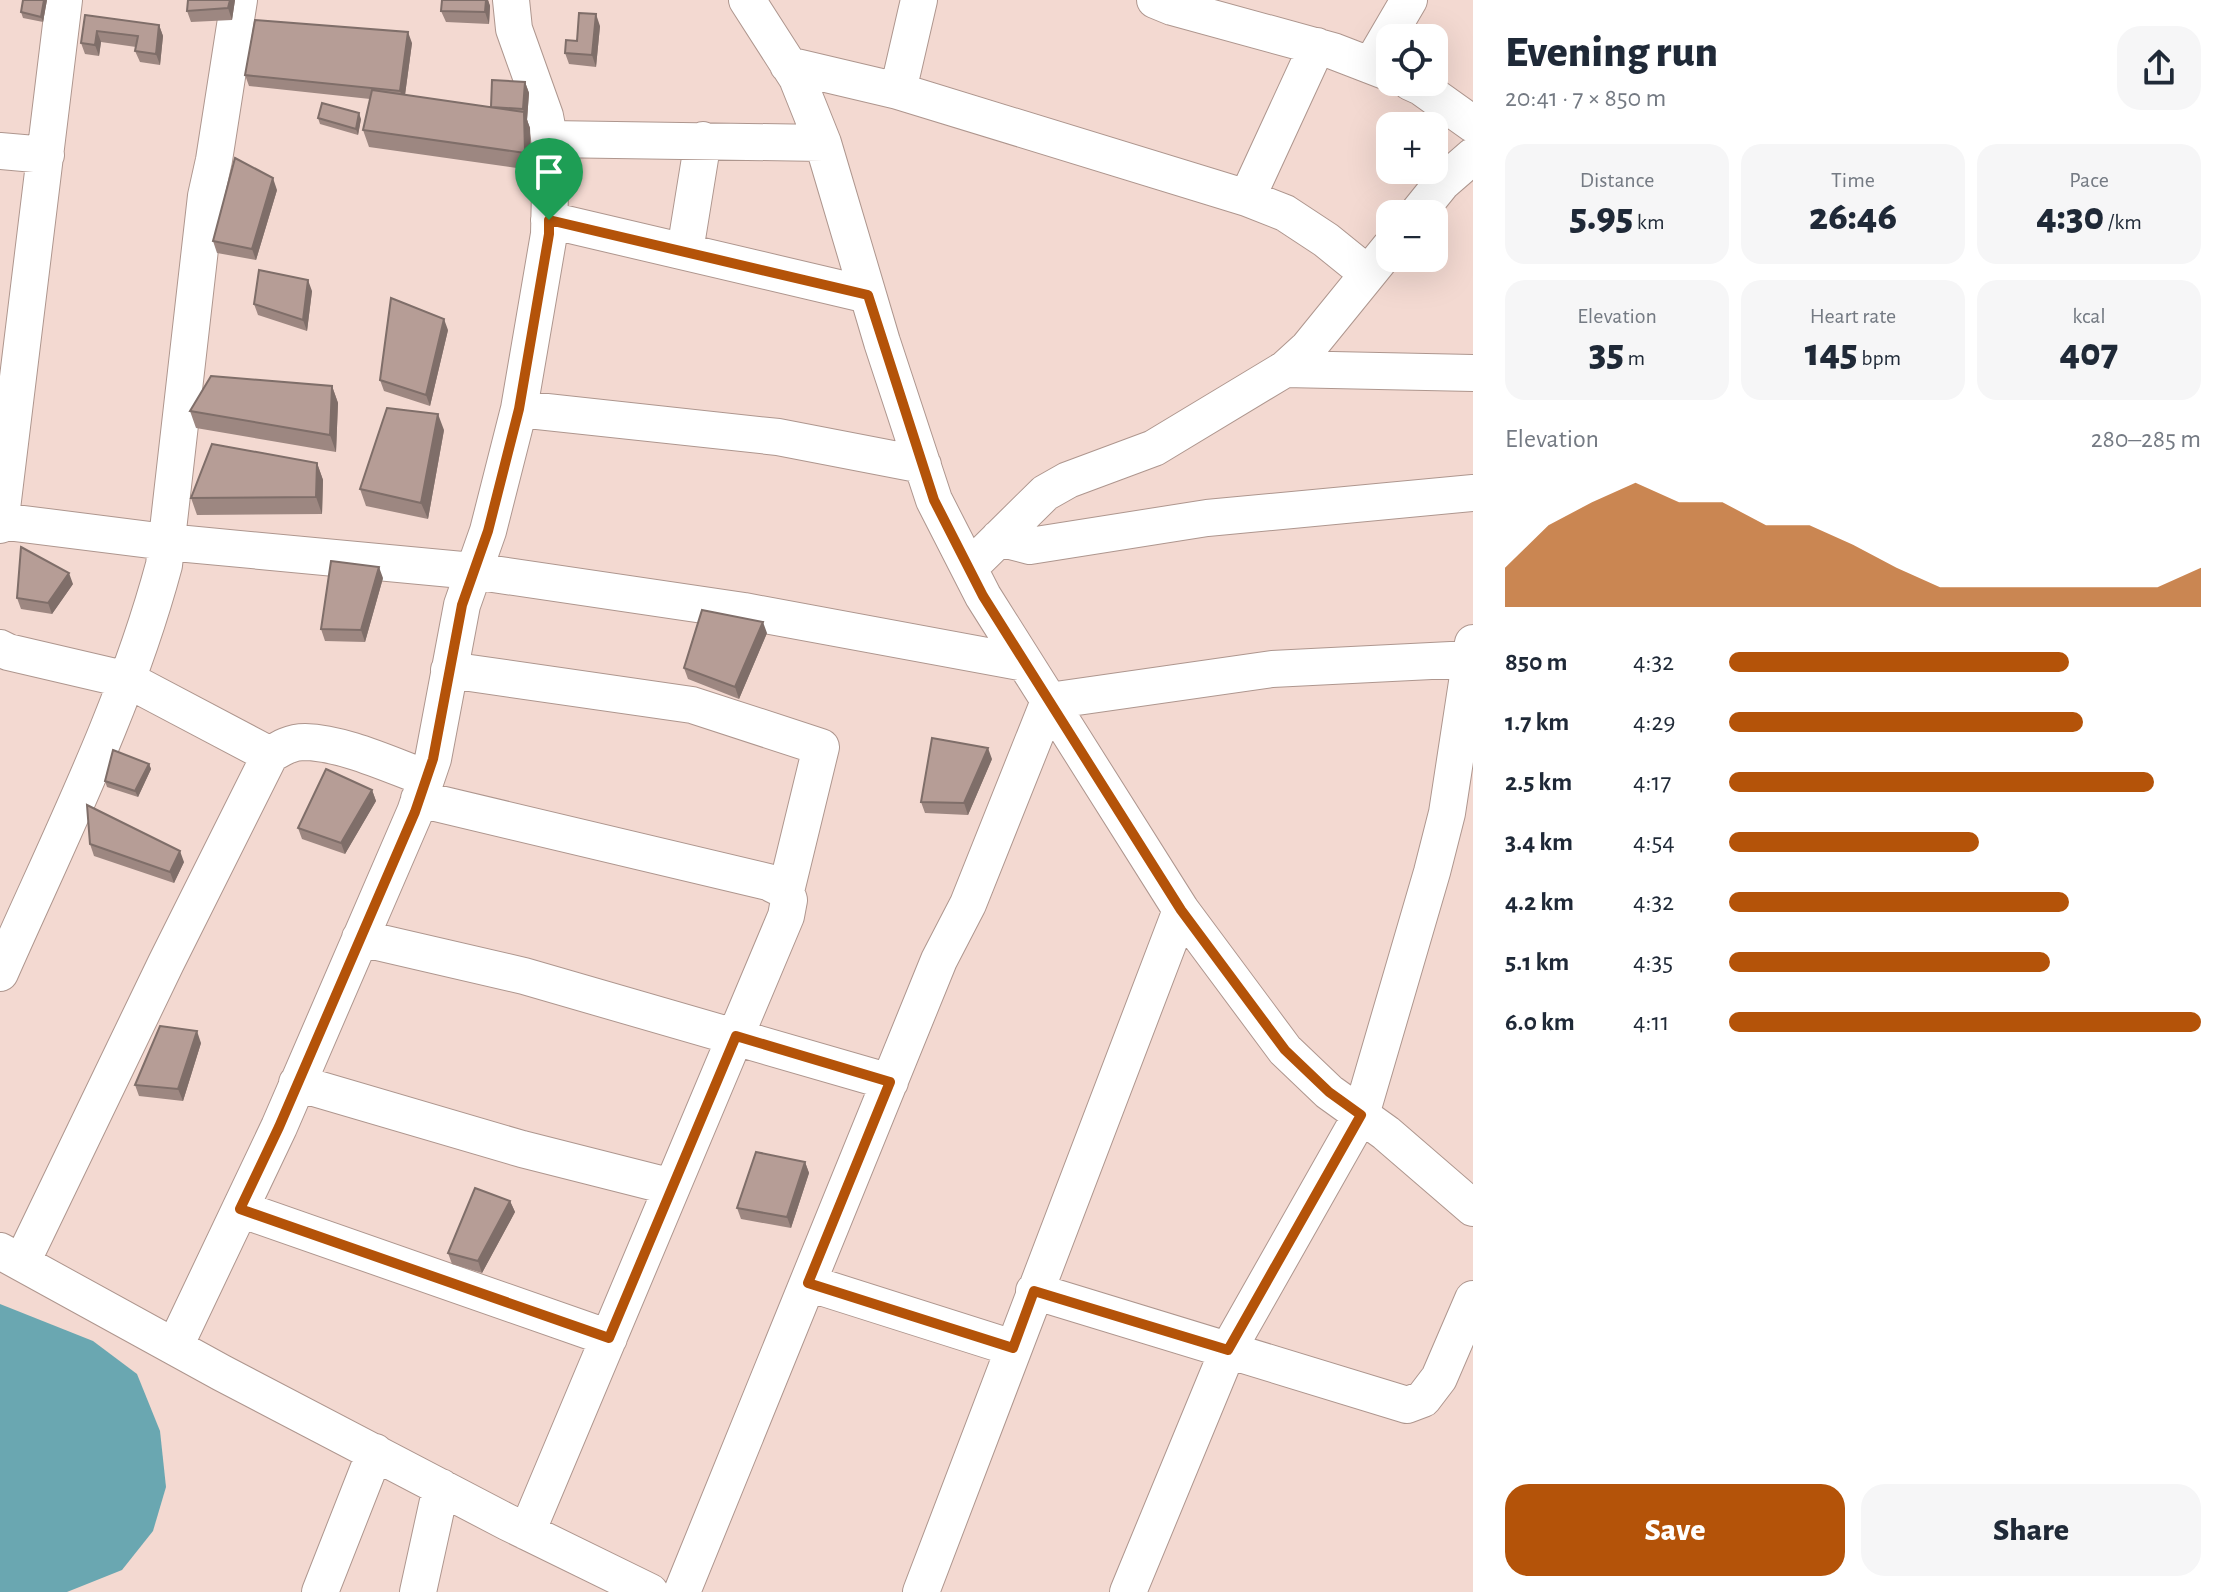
<!DOCTYPE html>
<html lang="en">
<head>
<meta charset="utf-8">
<style>
	:root { --surface:#fff; --page:#f6f6f7; --text:#1f2937; --muted:#747a83; --accent:#b45309 }
	body { margin:0; font-family:"Alegreya Sans",sans-serif; background:var(--page); color:var(--text); height:100vh; display:flex; flex-direction:column; font-size:30px; white-space:nowrap }
	* { box-sizing:border-box; margin:0 }
	p { font-size:26px; color:var(--muted) }
	.icon { flex:none; width:44px; height:44px; fill:none; stroke:currentColor; stroke-width:2; stroke-linecap:round; stroke-linejoin:round }
	.map { position:relative; flex:1; overflow:hidden }
	.sheet { display:flex; flex-direction:column; background:var(--surface); width:760px }
	.sheet>* { flex:none }
	.tools { position:absolute; left:1376px; top:24px; display:grid; gap:16px }
	.tools a { display:grid; place-items:center; width:72px; height:72px; border-radius:16px; background:var(--surface); box-shadow:0 8px 32px #0002; font-size:40px }
	.pin { position:absolute; display:grid; place-items:center; width:68px; height:68px; color:#fff; margin:-82px -34px; border-radius:50% 50% 50% 0; rotate:-45deg; box-shadow:0 0 8px #0007 }
	.pin .icon { rotate:45deg }
	.round { display:grid; place-items:center; flex:none; width:84px; height:84px; border-radius:24px; background:var(--page) }
	.overview { display:flex; align-items:center; justify-content:space-between; height:136px; padding:0 32px }
	h1 { font-size:44px; font-weight:800; line-height:60px }
	.stats { display:grid; grid-template-columns:repeat(3,1fr); gap:12px; height:136px; padding:8px 32px }
	.stats div { display:grid; align-content:center; border-radius:20px; background:var(--page); text-align:center }
	.stats b { font-size:40px; font-weight:800 }
	.stats small { font-size:22px; font-weight:400 }
	.stats p { font-size:22px }
	.chart { height:224px; padding:16px 32px }
	.chart p { display:flex; justify-content:space-between }
	.chart svg { width:100%; height:144px; margin-top:8px; fill:var(--accent); opacity:.7 }
	.primary-button { display:flex; gap:16px; margin-top:auto; padding:16px 32px }
	.primary-button a { flex:1; height:92px; border-radius:24px; background:var(--accent); color:#fff; font-size:32px; font-weight:800; line-height:92px; text-align:center }
	.primary-button a+a { background:var(--page); color:var(--text) }
	ul { padding:0 32px; list-style:none; font-size:26px }
	li { display:grid; grid-template-columns:128px 96px 1fr; align-items:center; height:60px }
	li i { height:20px; border-radius:10px; background:var(--accent) }
	main { display:flex; flex:1; min-height:0 }
	.map>svg:first-child { display:block }
	.water { fill:#6aa7b1 }
	.lines { fill:none; stroke-linecap:round; stroke-linejoin:round }
	.street-casing { stroke:#ae968e; stroke-width:38 }
	.street { stroke:#fff; stroke-width:36 }
	.wall { fill:#9d8781 }
	.shaded-wall { fill:#7f6e69 }
	.building { fill:#b69d96; stroke:#7f6e69; stroke-width:2 }
	.route-casing { stroke:#fff; stroke-width:16 }
	.route { stroke:#b45309; stroke-width:10 }
</style>
</head>
<body>
<main>
<div class="map">
<svg width="1473" height="1592" viewBox="0 0 1473 1592">
	<rect width="100%" height="100%" fill="#f3d9d1"/>
	<path class="water" d="M 0,1304 L 93,1341 L 137,1374 L 160,1431 L 166,1487 L 153,1531 L 122,1570 L 67,1592 L 0,1592 Z"/>
	<g class="lines">
		<g class="street-casing">
			<path id="street" d="M 747,0 L 797,78 L 823,143 L 882,342 L 934,500 L 983,596 L 1181,910 L 1285,1050 L 1329,1092 L 1386,1133 L 1473,1208
				M 1155,0 L 1172,7 L 1333,51 L 1390,73
				M 788,65 L 898,91 L 1247,198 L 1285,213 L 1326,240 L 1368,274
				M 1371,65 L 1409,0
				M 1410,82 L 1421,87 L 1473,124
				M 898,91 L 919,0
				M 549,139 L 823,143
				M 0,151 L 46,155
				M 1247,198 L 1317,46
				M 1417,214 L 1442,183 L 1473,156
				M 549,220 L 868,295
				M 685,251 L 703,140
				M 1285,369 L 1473,373
				M 519,409 L 778,437 L 923,465
				M 0,521 L 166,542 L 473,571 L 744,611 L 1025,663
				M 0,525 L 64,0
				M 999,538 L 1030,546 L 1207,518 L 1473,493
				M 969,568 L 1045,493 L 1068,480 L 1154,448 L 1285,369 L 1308,348 L 1390,247
				M 0,648 L 8,652 L 128,680 L 270,755
				M 449,670 L 692,705 L 821,747 L 786,891
				M 419,799 L 768,882 L 786,891 L 789,900 L 786,916 L 527,1532
				M 360,938 L 524,976 L 890,1082
				M 0,973 C 59,839 126,707 164,565 L 206,196 L 214,160 L 239,0
				M 297,1083 L 522,1149 L 672,1187
				M 240,1209 L 609,1338
				M 0,1251 L 222,1373 L 507,1522 L 650,1592
				M 22,1262 L 166,963 L 270,755 C 281,748 291,742 305,742 C 344,743 390,765 426,778
				M 808,1283 L 1013,1348
				M 1034,1291 L 1407,1405 L 1423,1399 L 1439,1378 L 1473,1299
				M 175,1346 L 279,1127 L 415,812 L 433,759 L 462,605 L 488,531 L 519,409 L 549,234 L 551,147 L 545,116 L 514,29 L 511,0
				M 320,1592 L 375,1452
				M 418,1592 L 441,1487
				M 682,1592 L 939,960 L 968,904 L 1049,701 L 1272,669 L 1471,659
				M 921,1592 L 1181,910
				M 1128,1592 L 1228,1350 L 1361,1115 L 1432,872 L 1447,813 L 1473,643"/>
		</g>
		<use href="#street" class="street"/>
	</g>
	<path class="wall" d="M 47,0 L 43,22 L 23,18 L 21,12 Z
		M 188,0 L 235,0 L 232,20 L 191,22 L 187,11 Z
		M 442,0 L 488,0 L 490,6 L 489,24 L 446,22 L 441,11 Z
		M 85,15 L 159,25 L 163,36 L 160,65 L 140,62 L 135,51 L 136,47 L 101,42 L 99,56 L 85,54 L 81,43 Z
		M 600,26 L 596,67 L 569,64 L 565,53 L 577,41 Z
		M 412,43 L 405,95 L 491,107 L 525,82 L 529,93 L 527,120 L 530,128 L 531,170 L 369,147 L 363,130 L 370,99 L 249,86 L 245,75 Z
		M 318,118 L 361,119 L 358,135 L 320,124 Z
		M 277,190 L 256,260 L 217,253 L 213,241 Z
		M 312,291 L 307,331 L 258,315 L 254,304 Z
		M 448,330 L 430,406 L 384,391 L 380,380 Z
		M 332,386 L 338,403 L 336,452 L 196,428 L 190,411 Z
		M 444,430 L 428,519 L 366,506 L 360,489 Z
		M 317,463 L 323,480 L 322,514 L 197,515 L 191,498 Z
		M 383,578 L 365,642 L 325,641 L 321,629 Z
		M 73,584 L 52,614 L 21,609 L 17,598 Z
		M 767,633 L 739,699 L 688,679 L 684,668 Z
		M 992,759 L 968,815 L 925,813 L 921,802 Z
		M 149,764 L 151,769 L 138,797 L 107,787 L 105,781 Z
		M 372,790 L 376,801 L 345,854 L 302,839 L 298,828 Z
		M 90,844 L 184,862 L 174,883 L 94,856 Z
		M 201,1043 L 183,1101 L 139,1096 L 135,1085 Z
		M 805,1162 L 809,1173 L 791,1228 L 741,1219 L 737,1208 Z
		M 510,1201 L 515,1212 L 482,1273 L 452,1264 L 448,1253 Z"/>
	<path class="shaded-wall" d="M 44,0 L 47,0 L 43,22 L 41,17 Z
		M 230,0 L 235,0 L 232,20 L 228,8 Z
		M 486,0 L 488,0 L 490,6 L 489,24 L 485,12 Z
		M 596,14 L 600,26 L 596,67 L 592,55 Z
		M 159,25 L 163,36 L 160,65 L 156,54 Z
		M 97,31 L 101,42 L 99,56 L 95,45 Z
		M 408,32 L 412,43 L 404,102 L 400,91 Z
		M 525,82 L 529,93 L 527,120 L 530,128 L 531,170 L 525,153 L 524,113 L 523,109 Z
		M 359,113 L 361,119 L 358,135 L 356,129 Z
		M 273,178 L 277,190 L 256,260 L 252,249 Z
		M 308,280 L 312,291 L 307,331 L 303,320 Z
		M 444,319 L 448,330 L 430,406 L 426,395 Z
		M 332,386 L 338,403 L 336,452 L 330,435 Z
		M 438,414 L 444,430 L 428,519 L 421,503 Z
		M 317,463 L 323,480 L 322,514 L 316,497 Z
		M 379,567 L 383,578 L 365,642 L 361,630 Z
		M 69,573 L 73,584 L 52,614 L 48,603 Z
		M 763,622 L 767,633 L 739,699 L 735,687 Z
		M 988,748 L 992,759 L 968,815 L 964,803 Z
		M 149,764 L 151,769 L 138,797 L 135,791 Z
		M 372,790 L 376,801 L 345,854 L 341,843 Z
		M 180,851 L 184,862 L 174,883 L 170,872 Z
		M 197,1031 L 201,1043 L 183,1101 L 178,1089 Z
		M 805,1162 L 809,1173 L 791,1228 L 787,1217 Z
		M 510,1201 L 515,1212 L 482,1273 L 478,1261 Z"/>
	<path class="building" d="M 23,0 L 44,0 L 41,17 L 21,12 Z
		M 188,0 L 230,0 L 228,8 L 187,11 Z
		M 442,0 L 486,0 L 485,12 L 441,11 Z
		M 579,13 L 596,14 L 592,55 L 565,53 L 566,40 L 577,41 Z
		M 85,15 L 159,25 L 156,54 L 135,51 L 138,36 L 97,31 L 95,45 L 81,43 Z
		M 255,20 L 408,32 L 400,91 L 245,75 Z
		M 492,80 L 525,82 L 523,109 L 491,107 Z
		M 372,90 L 524,112 L 525,153 L 363,130 Z
		M 322,103 L 359,113 L 356,129 L 318,118 Z
		M 235,158 L 273,178 L 252,249 L 213,241 Z
		M 259,270 L 308,280 L 303,320 L 254,304 Z
		M 391,298 L 444,319 L 426,395 L 380,380 Z
		M 211,376 L 332,386 L 330,435 L 190,411 Z
		M 387,408 L 438,414 L 421,503 L 360,489 Z
		M 212,444 L 317,463 L 316,497 L 191,498 Z
		M 21,547 L 69,573 L 48,603 L 17,598 Z
		M 331,561 L 379,567 L 361,630 L 321,629 Z
		M 702,610 L 763,622 L 735,687 L 684,668 Z
		M 932,738 L 988,748 L 964,803 L 921,802 Z
		M 113,750 L 149,764 L 135,791 L 105,781 Z
		M 326,769 L 372,790 L 341,843 L 298,828 Z
		M 87,805 L 180,851 L 170,872 L 90,844 Z
		M 160,1026 L 197,1031 L 178,1089 L 135,1085 Z
		M 756,1152 L 805,1162 L 787,1217 L 737,1208 Z
		M 475,1188 L 510,1201 L 478,1261 L 448,1253 Z"/>
	<g class="lines">
		<g class="route-casing">
			<path id="route" d="M 549,220 L 868,295 L 934,500 L 983,596 L 1181,910 L 1285,1050 L 1329,1092 L 1361,1115 L 1228,1350 L 1034,1291 L 1013,1348 L 808,1283 L 890,1082 L 736,1036 L 609,1338 L 240,1209 L 279,1127 L 415,812 L 433,759 L 462,605 L 488,531 L 519,409 L 549,234 Z"/>
		</g>
		<use href="#route" class="route"/>
	</g>
</svg>
<div class="tools">
<a><svg class="icon" aria-label="locate" viewBox="0 0 24 24"><circle cx="12" cy="12" r="6"/><path d="M12 2v4M12 18v4M2 12h4M18 12h4"/></svg></a>
<a>+</a>
<a>−</a>
</div>
<div class="pin" style="left:549px;top:220px;background:#1e9e55"><svg class="icon" aria-label="arrive" viewBox="0 0 24 24"><path d="M6 21V4h12l-3 4 3 4H6"/></svg></div>
</div>
<section class="sheet">
<div class="overview"><div><h1>Evening run</h1><p>20:41 · 7 × 850 m</p></div><a class="round"><svg class="icon" aria-label="share" viewBox="0 0 24 24"><path d="M12 15V3M7 8l5-5 5 5M5 13v7h14v-7"/></svg></a></div>
<div class="stats">
<div><p>Distance</p><b>5.95<small> km</small></b></div>
<div><p>Time</p><b>26:46</b></div>
<div><p>Pace</p><b>4:30<small> /km</small></b></div>
</div>
<div class="stats">
<div><p>Elevation</p><b>35<small> m</small></b></div>
<div><p>Heart rate</p><b>145<small> bpm</small></b></div>
<div><p>kcal</p><b>407</b></div>
</div>
<div class="chart"><p><span>Elevation</span>280–285 m</p>
<svg viewBox="0 0 160 44" preserveAspectRatio="none"><path d="M0 44V32L10 19L20 12L30 6L40 12L50 12L60 19L70 19L80 25L90 32L100 38L110 38L120 38L130 38L140 38L150 38L160 32V44z"/></svg>
</div>
<ul>
<li><b>850 m</b>4:32<i style="width:72%"></i></li>
<li><b>1.7 km</b>4:29<i style="width:75%"></i></li>
<li><b>2.5 km</b>4:17<i style="width:90%"></i></li>
<li><b>3.4 km</b>4:54<i style="width:53%"></i></li>
<li><b>4.2 km</b>4:32<i style="width:72%"></i></li>
<li><b>5.1 km</b>4:35<i style="width:68%"></i></li>
<li><b>6.0 km</b>4:11<i style="width:100%"></i></li>
</ul>
<div class="primary-button"><a>Save</a><a>Share</a></div>
</section>
</main>
</body>
</html>
